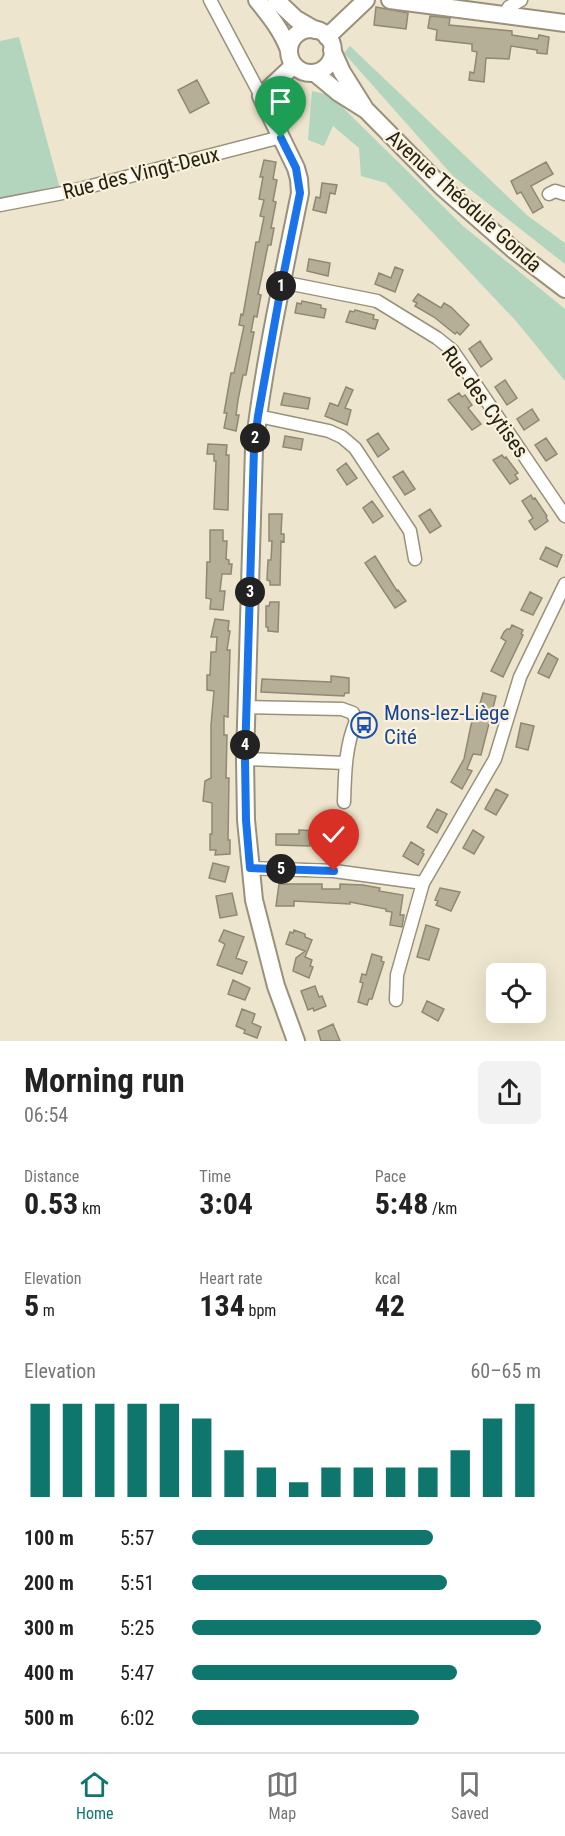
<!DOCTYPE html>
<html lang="en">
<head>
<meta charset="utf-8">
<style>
	:root { --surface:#fff; --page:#f2f2f2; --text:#222; --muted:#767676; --line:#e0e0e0; --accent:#0f766e }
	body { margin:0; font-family:"Roboto Condensed",sans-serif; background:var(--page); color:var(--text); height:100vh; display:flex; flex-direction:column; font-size:22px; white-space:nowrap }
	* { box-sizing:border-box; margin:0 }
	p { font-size:20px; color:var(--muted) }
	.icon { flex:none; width:33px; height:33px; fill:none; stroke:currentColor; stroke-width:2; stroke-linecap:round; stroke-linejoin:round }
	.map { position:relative; height:1041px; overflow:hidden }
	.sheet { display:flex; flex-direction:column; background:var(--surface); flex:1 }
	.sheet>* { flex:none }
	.controls { position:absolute; left:486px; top:963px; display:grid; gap:12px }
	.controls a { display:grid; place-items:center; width:60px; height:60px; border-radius:9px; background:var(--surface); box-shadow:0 6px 24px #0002; font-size:30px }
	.pin { position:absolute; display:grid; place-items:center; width:51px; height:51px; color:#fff; margin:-62px -26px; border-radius:50% 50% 50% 0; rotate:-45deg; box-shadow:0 0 6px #0007 }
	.pin .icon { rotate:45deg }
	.km { position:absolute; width:30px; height:30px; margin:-15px; border-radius:50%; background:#222; color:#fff; font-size:16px; line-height:30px; text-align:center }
	.round { display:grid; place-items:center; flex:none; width:63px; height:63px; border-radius:9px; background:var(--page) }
	.headline { display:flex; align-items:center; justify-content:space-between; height:102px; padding:0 24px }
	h1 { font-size:33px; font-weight:700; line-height:45px }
	.stats { display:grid; grid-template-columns:repeat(3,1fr); gap:9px; height:102px; padding:6px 24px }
	.stats div { display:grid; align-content:center }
	.stats b { font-size:30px; font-weight:700 }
	.stats small { font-size:16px; font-weight:400 }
	.stats p { font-size:16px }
	.chart { height:168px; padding:12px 24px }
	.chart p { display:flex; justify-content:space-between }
	.chart svg { width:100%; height:108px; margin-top:6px; stroke:var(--accent); stroke-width:6 }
	ul { padding:0 24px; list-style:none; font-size:20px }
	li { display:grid; grid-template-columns:96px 72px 1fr; align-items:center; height:45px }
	li i { height:15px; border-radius:8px; background:var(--accent) }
	.dock { display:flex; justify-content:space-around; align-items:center; height:84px; border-top:2px solid var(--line); background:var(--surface); font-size:16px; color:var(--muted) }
	.dock a { display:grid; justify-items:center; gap:3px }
	.dock .on { color:var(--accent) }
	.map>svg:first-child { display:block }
	.green { fill:#b3d5be }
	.building { fill:#b6af98; stroke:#908872; stroke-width:1.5 }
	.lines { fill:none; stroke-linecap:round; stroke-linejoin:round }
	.street-casing { stroke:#99917b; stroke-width:15 }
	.secondary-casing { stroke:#99917b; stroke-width:20 }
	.street { stroke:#fff; stroke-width:12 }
	.secondary { stroke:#fff; stroke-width:16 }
	.route-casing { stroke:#fff; stroke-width:12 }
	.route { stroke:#1a73e8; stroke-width:8 }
	.labels { text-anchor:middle; stroke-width:4.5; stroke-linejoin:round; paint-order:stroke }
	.street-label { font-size:21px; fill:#242118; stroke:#faf2da }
	.transit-label { font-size:21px; fill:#164399; stroke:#faf2da; text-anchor:start }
</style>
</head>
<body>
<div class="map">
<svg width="565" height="1041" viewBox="0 0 565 1041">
	<rect width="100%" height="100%" fill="#ede5cd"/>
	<path class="green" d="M 19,37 L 60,189 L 0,200 L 0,41 Z
		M 350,46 L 528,216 L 565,243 L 565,264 L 453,176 L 344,53 Z
		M 312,91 L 330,95 L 463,226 L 565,309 L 565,381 L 516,321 L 386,183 L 361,176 L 359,148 L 333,126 L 324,146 L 308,140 Z"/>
	<path class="building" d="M 376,7 L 408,13 L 406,29 L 374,25 Z
		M 430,16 L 450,18 L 449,25 L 512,31 L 512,35 L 538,39 L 539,35 L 549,37 L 547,54 L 537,53 L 537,50 L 511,46 L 509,59 L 486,58 L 484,82 L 469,80 L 470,72 L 474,73 L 477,52 L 472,51 L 472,44 L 436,40 L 437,30 L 428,28 Z
		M 197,80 L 209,103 L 190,113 L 178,90 Z
		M 264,160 L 276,162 L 273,179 L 277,180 L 273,201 L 276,202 L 271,228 L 274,228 L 271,245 L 268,245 L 263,270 L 258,294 L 261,295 L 257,317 L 254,316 L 251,332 L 254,332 L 246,375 L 243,375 L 238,400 L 236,415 L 239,415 L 236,431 L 224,428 L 227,413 L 224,413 L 231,373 L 234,373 L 244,326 L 239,325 L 241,314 L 243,315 L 256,242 L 259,242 L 264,217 L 260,216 L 264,200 L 259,199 L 263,177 L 260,177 Z
		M 546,162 L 553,174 L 531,186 L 543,207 L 533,213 L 521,192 L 517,194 L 511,181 Z
		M 322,183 L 337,185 L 335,194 L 330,193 L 326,213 L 313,210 L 316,197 L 320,198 Z
		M 309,259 L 330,263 L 328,276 L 307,271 Z
		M 395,267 L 403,270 L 395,292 L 375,284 L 379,273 L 391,278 Z
		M 418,294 L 441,308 L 444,303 L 451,307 L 469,325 L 460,335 L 457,332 L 455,334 L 434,317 L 415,306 L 417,303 L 413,301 Z
		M 302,301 L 321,305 L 321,308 L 326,309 L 324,318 L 295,313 L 297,303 L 301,304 Z
		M 355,310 L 374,315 L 373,319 L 378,320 L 375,329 L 346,322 L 350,311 L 354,312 Z
		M 480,341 L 492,359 L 481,367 L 469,349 Z
		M 505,380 L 517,398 L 507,405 L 495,387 Z
		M 346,387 L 353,390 L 345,408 L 351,410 L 347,425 L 325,416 L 330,403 L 338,406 Z
		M 284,393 L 310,398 L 308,409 L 281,405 Z
		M 459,393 L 462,397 L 465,395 L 472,405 L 468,408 L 481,424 L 472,430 L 448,400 Z
		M 532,409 L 539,420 L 524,430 L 517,419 Z
		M 378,433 L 389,449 L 378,457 L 367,440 Z
		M 285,436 L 303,439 L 301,450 L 283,447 Z
		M 546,438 L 557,454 L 546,461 L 535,445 Z
		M 208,444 L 227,445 L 226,455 L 229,455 L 228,510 L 214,509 L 216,461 L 214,461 L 214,454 L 207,454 Z
		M 502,455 L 504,458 L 506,457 L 518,473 L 515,475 L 518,479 L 510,484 L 493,460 Z
		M 346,463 L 357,478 L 347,485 L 337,470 Z
		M 403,471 L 415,489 L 405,495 L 393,477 Z
		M 531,495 L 533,499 L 535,498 L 547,516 L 546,517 L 548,521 L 535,530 L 529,521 L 533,518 L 522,501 Z
		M 372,501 L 383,516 L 373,523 L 363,508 Z
		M 430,509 L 441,526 L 430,533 L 419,516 Z
		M 269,514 L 282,514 L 281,534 L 284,534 L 284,542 L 281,541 L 280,585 L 270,585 L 270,581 L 267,580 L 268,560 L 271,560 L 272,541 L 269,541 Z
		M 210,530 L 223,530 L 223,541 L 227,541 L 226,559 L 229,560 L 229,564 L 232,564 L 231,574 L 222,574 L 220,591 L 225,591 L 223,610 L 210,609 L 211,599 L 206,598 L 207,562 L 210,562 Z
		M 546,547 L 562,555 L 557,567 L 540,559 Z
		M 375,556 L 397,591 L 398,590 L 406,601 L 395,608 L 365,563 Z
		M 530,592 L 542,598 L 533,615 L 521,610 Z
		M 270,602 L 279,602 L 278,632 L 268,631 L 268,627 L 266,627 L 266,606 L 269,606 Z
		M 215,619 L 229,621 L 228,631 L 230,631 L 227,650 L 230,650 L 228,717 L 224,716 L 224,735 L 227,735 L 226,778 L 229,778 L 228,840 L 230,840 L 230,854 L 215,855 L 216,850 L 210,850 L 210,834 L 212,834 L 212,803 L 203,801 L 205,781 L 211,778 L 211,725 L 214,691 L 207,690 L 207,675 L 210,675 L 211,652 L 216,652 L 217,637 L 211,637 Z
		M 512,625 L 523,630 L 521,634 L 523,635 L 503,677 L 491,671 L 506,641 L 501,638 L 504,632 L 507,629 L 510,629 Z
		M 548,653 L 558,659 L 549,678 L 538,673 Z
		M 331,676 L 349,678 L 349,693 L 345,693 L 344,696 L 261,692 L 262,679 L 331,682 Z
		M 483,693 L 496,696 L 481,755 L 473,754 L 467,769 L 472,771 L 462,789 L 451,782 L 464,759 L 471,725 L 476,711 L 478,711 Z
		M 521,723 L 534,726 L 528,750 L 516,747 Z
		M 496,789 L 508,795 L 496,815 L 485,809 Z
		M 437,809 L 447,814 L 437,833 L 427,827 Z
		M 299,830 L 316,831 L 315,842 L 310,842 L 310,846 L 276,845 L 276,834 L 299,834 Z
		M 473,830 L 484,837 L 474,854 L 463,848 Z
		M 411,842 L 424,850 L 422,853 L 424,854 L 418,865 L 403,856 Z
		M 213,863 L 229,867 L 225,882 L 209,878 Z
		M 279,884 L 322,884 L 322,889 L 340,889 L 340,884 L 363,885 L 380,888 L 379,891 L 403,895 L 400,915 L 404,915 L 402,927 L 390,925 L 392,912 L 386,911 L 386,909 L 350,902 L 350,904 L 294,901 L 294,906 L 276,906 Z
		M 440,888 L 460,892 L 451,911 L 436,905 L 438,901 L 435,900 Z
		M 232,893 L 237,915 L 220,918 L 216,896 Z
		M 426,925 L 439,929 L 429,960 L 417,957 Z
		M 224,930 L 244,937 L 236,958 L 247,962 L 242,974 L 217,965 L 225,944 L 219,941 Z
		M 294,930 L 305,934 L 305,937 L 312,940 L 305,957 L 312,960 L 310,966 L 313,967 L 309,978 L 293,971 L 296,958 L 305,951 L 286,944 L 290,932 L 293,933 Z
		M 372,954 L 382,957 L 381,961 L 384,962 L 372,999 L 369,999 L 367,1005 L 358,1002 L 363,983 L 360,982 L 362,974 L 366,975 Z
		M 233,980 L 250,988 L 245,1000 L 228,994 Z
		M 315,986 L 319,997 L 322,996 L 326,1006 L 314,1011 L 313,1008 L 308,1010 L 301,991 Z
		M 427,1001 L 444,1009 L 438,1021 L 422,1012 Z
		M 242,1009 L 255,1014 L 252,1023 L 261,1027 L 257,1038 L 244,1033 L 245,1030 L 236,1026 Z
		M 333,1024 L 340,1041 L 321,1041 L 318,1031 Z"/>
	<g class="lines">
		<g class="street-casing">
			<path id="street" d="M 210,0 L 261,96
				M 504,15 L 509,7 L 521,0
				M 549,194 L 555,191 L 565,194
				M 0,205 L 68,192 L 281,137
				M 282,282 L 377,301 L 437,338 L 452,350 L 463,366 L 565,516
				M 258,416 L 329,431 L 342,437 L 355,448 L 410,531 L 415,559
				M 247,707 L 342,709 L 353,713 L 356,721 C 345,747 345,774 344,802
				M 245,759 L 345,763
				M 250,868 L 334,871 L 423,883
				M 396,1000 L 397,975 L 423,883 L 495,759 L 520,677 L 565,584"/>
		</g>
		<g class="secondary-casing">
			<path id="secondary" d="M 257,0 C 270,16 282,31 289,50
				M 276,0 L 296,19 L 315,30
				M 390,0 L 565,23
				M289 51a22 22 0 1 1 44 0a22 22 0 1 1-44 0Z
				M 327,37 L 366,0
				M 332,50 L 342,72 L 364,107
				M 294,65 L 261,96 L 296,168 L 299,179 L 300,193 C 283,277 264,362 254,448 L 245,759 L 246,820 L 254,900 L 276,986 L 296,1041
				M 315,73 L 339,93 L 366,110 L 442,187 L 515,251 L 565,289"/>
		</g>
		<use href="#street" class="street"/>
		<use href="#secondary" class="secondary"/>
	</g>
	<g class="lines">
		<g class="route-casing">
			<path id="route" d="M 281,138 L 296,168 L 300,193 L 282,282 L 258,416 L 254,448 L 245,759 L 246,820 L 250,868 L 334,871"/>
		</g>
		<use href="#route" class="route"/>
	</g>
	<defs>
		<g id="bus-ring" transform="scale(1.35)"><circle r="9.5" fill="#faf2da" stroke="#1a4fb4" stroke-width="1.5"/><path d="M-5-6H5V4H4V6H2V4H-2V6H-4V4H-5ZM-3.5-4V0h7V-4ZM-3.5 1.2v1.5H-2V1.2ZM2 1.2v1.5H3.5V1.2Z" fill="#1a4fb4"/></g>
	</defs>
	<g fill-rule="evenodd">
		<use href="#bus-ring" x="364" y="725"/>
	</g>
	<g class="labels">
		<g class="street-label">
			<text transform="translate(141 173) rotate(-14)" y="7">Rue des Vingt-Deux</text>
			<text transform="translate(464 201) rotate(42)" y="7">Avenue Théodule Gonda</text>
			<text transform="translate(485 402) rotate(54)" y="7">Rue des Cytises</text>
		</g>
		<g class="transit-label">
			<text x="384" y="720">Mons-lez-Liège<tspan x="384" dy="24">Cité</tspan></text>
		</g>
	</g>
</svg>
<div class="controls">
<a><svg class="icon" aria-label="locate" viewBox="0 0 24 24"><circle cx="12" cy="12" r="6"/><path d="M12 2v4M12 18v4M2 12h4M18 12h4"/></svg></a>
</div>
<div class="pin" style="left:281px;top:138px;background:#1e9e55"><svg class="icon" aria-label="arrive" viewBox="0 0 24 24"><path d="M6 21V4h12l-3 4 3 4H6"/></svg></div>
<div class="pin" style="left:334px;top:871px;background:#d93025"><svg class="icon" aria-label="check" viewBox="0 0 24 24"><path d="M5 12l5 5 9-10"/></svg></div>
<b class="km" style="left:281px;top:286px">1</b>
<b class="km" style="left:255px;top:438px">2</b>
<b class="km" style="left:250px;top:592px">3</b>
<b class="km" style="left:245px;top:745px">4</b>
<b class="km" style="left:281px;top:869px">5</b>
</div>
<section class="sheet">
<div class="headline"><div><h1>Morning run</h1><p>06:54</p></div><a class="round"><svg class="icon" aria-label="share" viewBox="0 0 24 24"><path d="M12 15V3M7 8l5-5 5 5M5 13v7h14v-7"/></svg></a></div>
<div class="stats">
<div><p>Distance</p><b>0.53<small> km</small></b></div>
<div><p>Time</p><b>3:04</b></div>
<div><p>Pace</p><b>5:48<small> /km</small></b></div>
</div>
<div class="stats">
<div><p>Elevation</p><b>5<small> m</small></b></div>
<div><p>Heart rate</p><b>134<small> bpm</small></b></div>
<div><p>kcal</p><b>42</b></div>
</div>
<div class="chart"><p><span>Elevation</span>60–65 m</p>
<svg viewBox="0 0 160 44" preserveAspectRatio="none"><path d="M5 44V6M15 44V6M25 44V6M35 44V6M45 44V6M55 44V12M65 44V25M75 44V32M85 44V38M95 44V32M105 44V32M115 44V32M125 44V32M135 44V25M145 44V12M155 44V6"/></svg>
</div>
<ul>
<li><b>100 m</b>5:57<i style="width:69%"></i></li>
<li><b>200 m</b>5:51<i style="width:73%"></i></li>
<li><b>300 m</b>5:25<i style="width:100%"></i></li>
<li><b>400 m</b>5:47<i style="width:76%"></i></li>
<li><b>500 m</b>6:02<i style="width:65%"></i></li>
</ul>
</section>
<nav class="dock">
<a class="on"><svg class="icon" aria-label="home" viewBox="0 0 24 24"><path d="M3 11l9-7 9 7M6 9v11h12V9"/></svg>Home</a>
<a><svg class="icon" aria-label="map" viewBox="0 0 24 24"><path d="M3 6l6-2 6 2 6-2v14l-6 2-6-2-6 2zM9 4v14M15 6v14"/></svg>Map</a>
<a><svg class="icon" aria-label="saved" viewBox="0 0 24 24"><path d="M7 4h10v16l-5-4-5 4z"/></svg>Saved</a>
</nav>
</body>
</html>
